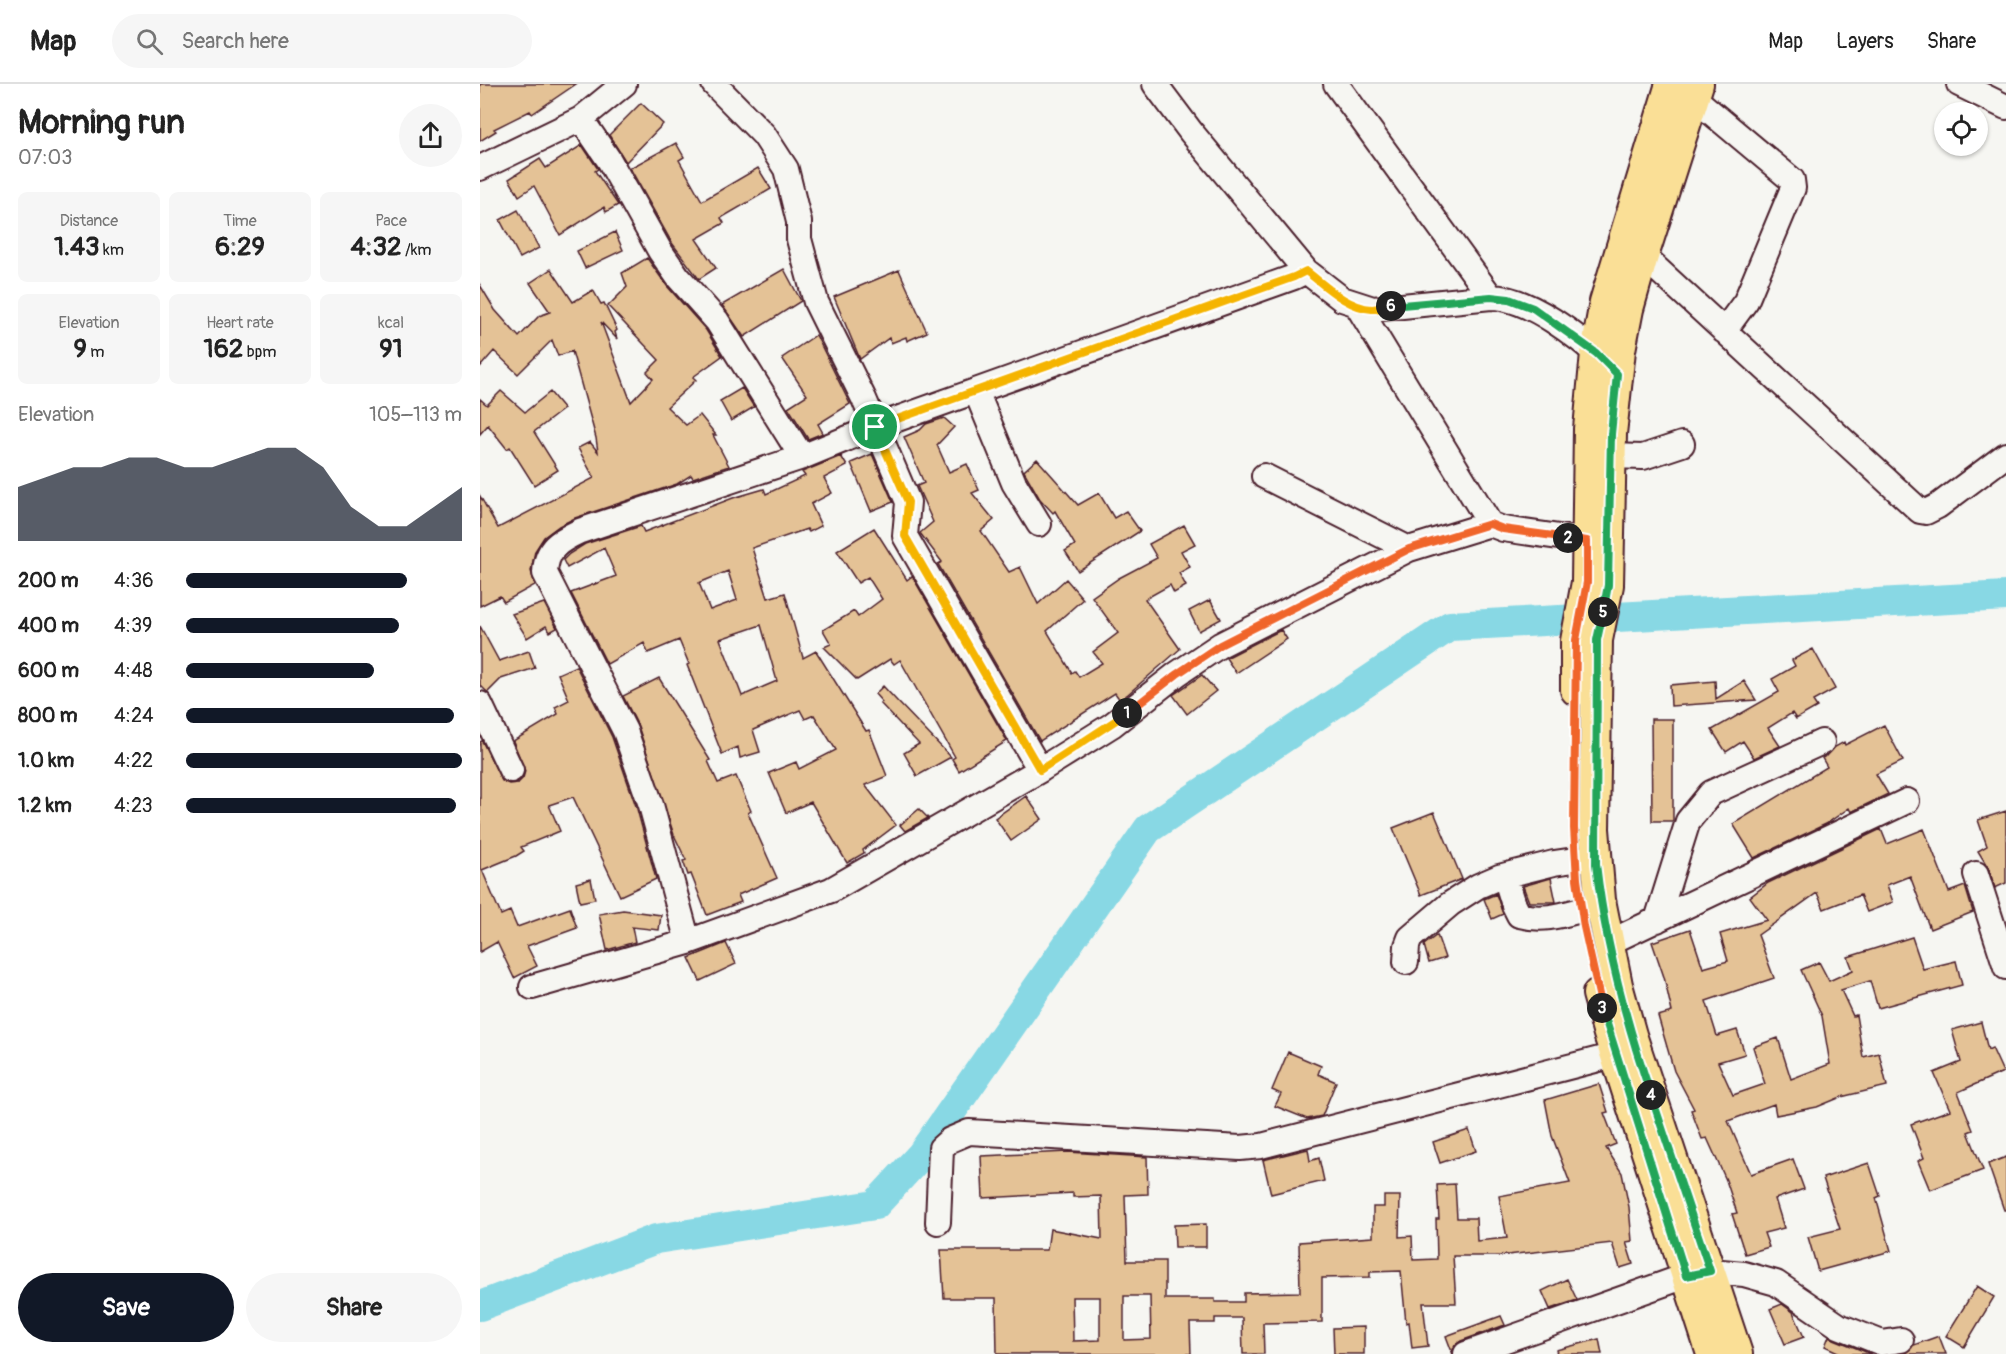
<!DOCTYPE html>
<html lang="en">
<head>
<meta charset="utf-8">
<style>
	:root { --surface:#fff; --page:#f6f6f6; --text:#222; --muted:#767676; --line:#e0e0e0; --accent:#111827 }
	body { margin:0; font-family:Pangolin,sans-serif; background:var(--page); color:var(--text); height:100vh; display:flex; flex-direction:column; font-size:22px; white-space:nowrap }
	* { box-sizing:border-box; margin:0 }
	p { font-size:20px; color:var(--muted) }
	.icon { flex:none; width:33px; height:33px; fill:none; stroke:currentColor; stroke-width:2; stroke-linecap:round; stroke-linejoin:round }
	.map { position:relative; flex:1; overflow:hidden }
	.details { display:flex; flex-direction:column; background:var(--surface); width:480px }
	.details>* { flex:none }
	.fabs { position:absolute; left:1454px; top:18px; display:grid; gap:12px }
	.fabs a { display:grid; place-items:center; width:54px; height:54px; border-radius:50%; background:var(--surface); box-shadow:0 2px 4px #0004; font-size:30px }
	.pin { position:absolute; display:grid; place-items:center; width:51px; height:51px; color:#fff; margin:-26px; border:3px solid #fff; border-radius:50%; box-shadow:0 2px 6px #0007 }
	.km { position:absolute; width:30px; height:30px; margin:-15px; border-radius:50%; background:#222; color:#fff; font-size:16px; line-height:30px; text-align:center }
	.round { display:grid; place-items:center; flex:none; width:63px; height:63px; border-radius:32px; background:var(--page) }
	.overview { display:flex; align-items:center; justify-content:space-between; height:102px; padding:0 18px }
	h1 { font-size:33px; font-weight:800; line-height:45px }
	.metrics { display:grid; grid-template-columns:repeat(3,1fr); gap:9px; height:102px; padding:6px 18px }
	.metrics div { display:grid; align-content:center; border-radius:9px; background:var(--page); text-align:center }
	.metrics b { font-size:26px; font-weight:800 }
	.metrics small { font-size:16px; font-weight:400 }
	.metrics p { font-size:16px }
	.chart { height:168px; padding:12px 18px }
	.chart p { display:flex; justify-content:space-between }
	.chart svg { width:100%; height:108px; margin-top:6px; fill:var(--accent); opacity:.7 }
	.action { display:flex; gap:12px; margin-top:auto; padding:12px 18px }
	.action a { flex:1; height:69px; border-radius:36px; background:var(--accent); color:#fff; font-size:24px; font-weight:800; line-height:69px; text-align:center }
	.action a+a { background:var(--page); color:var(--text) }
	ul { padding:0 18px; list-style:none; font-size:20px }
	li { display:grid; grid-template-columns:96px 72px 1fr; align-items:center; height:45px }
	li i { height:15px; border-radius:8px; background:var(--accent) }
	header { display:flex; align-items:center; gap:36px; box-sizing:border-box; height:84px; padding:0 30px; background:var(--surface); border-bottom:2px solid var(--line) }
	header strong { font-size:28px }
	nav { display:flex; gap:33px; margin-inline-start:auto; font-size:21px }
	.search { width:420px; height:54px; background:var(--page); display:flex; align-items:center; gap:15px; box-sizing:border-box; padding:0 21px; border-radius:33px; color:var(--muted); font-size:22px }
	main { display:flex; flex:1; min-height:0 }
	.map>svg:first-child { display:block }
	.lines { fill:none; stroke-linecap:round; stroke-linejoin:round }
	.river { stroke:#88d8e4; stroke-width:30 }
	.building { fill:#e4c296; stroke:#4a1f2b; stroke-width:1.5; fill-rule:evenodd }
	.minor-casing { stroke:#4a1f2b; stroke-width:28 }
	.major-casing { stroke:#4a1f2b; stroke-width:34 }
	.minor { stroke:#f6f6f2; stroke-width:24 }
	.major { stroke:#fadf96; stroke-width:30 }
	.split-1-casing { stroke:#fff; stroke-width:12 }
	.split-2-casing { stroke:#fff; stroke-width:12 }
	.split-3-casing { stroke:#fff; stroke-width:12 }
	.split-4-casing { stroke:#fff; stroke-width:12 }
	.split-5-casing { stroke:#fff; stroke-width:12 }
	.split-6-casing { stroke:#fff; stroke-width:12 }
	.split-7-casing { stroke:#fff; stroke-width:12 }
	.split-1 { stroke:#f5b400; stroke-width:8 }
	.split-2 { stroke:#f0652b; stroke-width:8 }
	.split-3 { stroke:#f0652b; stroke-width:8 }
	.split-4 { stroke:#22a559; stroke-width:8 }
	.split-5 { stroke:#22a559; stroke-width:8 }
	.split-6 { stroke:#22a559; stroke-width:8 }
	.split-7 { stroke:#f5b400; stroke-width:8 }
</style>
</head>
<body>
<header>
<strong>Map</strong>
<div class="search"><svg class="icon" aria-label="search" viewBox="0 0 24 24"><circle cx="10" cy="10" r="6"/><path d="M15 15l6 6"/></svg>Search here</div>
<nav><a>Map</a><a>Layers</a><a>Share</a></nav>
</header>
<main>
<section class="details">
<div class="overview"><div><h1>Morning run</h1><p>07:03</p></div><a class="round"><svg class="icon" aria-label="share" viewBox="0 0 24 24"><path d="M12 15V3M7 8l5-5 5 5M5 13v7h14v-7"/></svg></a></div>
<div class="metrics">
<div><p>Distance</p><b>1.43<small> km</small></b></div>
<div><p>Time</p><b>6:29</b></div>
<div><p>Pace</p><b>4:32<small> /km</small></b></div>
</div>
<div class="metrics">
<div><p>Elevation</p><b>9<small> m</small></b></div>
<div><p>Heart rate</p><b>162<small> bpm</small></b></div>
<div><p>kcal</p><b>91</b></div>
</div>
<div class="chart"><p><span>Elevation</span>105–113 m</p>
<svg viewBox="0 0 160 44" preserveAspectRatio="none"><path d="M0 44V22L10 18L20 14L30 14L40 10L50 10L60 14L70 14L80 10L90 6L100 6L110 14L120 30L130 38L140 38L150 30L160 22V44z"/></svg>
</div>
<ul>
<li><b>200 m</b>4:36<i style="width:80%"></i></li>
<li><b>400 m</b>4:39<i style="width:77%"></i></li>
<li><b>600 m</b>4:48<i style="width:68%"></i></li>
<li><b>800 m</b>4:24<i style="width:97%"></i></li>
<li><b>1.0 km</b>4:22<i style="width:100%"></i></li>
<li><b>1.2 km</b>4:23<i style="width:98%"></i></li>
</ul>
<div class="action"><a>Save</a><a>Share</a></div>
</section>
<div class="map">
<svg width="1526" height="1270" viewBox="0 0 1526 1270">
	<rect width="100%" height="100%" fill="#f6f6f2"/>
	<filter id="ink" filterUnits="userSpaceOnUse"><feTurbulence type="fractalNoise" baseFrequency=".0167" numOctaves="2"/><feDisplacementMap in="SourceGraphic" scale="12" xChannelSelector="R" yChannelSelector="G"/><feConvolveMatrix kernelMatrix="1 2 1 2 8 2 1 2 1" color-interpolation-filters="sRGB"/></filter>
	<g filter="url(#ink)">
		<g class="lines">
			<path class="river" d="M 0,1222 L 176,1155 L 395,1121 L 441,1071 L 668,745 L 970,542 L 1526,512"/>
		</g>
		<path class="building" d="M 0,0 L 96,0 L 52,30 L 50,27 L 14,45 L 16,47 L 0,57 Z
			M 161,19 L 183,40 L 146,78 L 129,51 Z
			M 196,59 L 204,73 L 199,76 L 222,117 L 278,84 L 291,105 L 241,134 L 244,139 L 216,155 L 236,184 L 219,195 L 192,159 L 150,84 Z
			M 102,61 L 118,85 L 115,87 L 138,121 L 126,128 L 124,123 L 80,151 L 54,102 L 39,112 L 29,95 L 60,75 L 66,84 Z
			M 38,126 L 59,164 L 40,174 L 20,136 Z
			M 135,148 L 143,166 L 105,184 L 97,167 Z
			M 167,174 L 187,202 L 226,246 L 242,272 L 213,293 L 216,296 L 187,323 L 206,341 L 220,331 L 236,351 L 233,351 L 249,382 L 213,394 L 211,391 L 197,400 L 95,434 L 79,442 L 64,453 L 55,467 L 51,487 L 55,501 L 24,518 L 20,512 L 0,522 L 0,412 L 18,444 L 114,394 L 98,364 L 110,358 L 118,368 L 116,354 L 92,267 L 78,272 L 72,256 L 38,290 L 14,267 L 0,283 L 0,201 L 15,226 L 39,253 L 59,232 L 70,228 L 50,199 L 71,185 L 93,218 L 113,206 L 121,220 L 124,219 L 137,246 L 135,248 L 137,255 L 121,238 L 151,318 L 173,295 L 167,288 L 179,276 L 128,222 L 147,203 L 142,189 Z
			M 304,185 L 321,217 L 264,253 L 242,221 Z
			M 419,186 L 447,248 L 427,257 L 426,253 L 411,259 L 409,254 L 380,275 L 354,213 Z
			M 336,251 L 370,320 L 338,340 L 343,349 L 328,355 L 308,323 L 327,311 L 302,274 Z
			M 262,304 L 274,323 L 251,337 L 240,317 Z
			M 21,307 L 45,328 L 70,308 L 84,325 L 54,348 L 78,386 L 54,401 L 30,363 L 27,365 L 8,341 L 0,350 L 0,315 L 7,321 Z
			M 464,334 L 474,343 L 457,361 L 469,388 L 487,380 L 499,406 L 492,409 L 514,436 L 501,447 L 529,488 L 540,483 L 558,520 L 586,495 L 603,515 L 567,547 L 592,589 L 595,587 L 599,593 L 622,579 L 613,568 L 638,549 L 612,513 L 639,494 L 677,474 L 669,460 L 704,441 L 715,460 L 701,467 L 710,483 L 699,489 L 706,502 L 694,509 L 690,501 L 665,515 L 700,565 L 648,610 L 640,616 L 635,609 L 560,657 L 458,480 L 462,478 L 440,449 L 453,438 L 437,402 L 444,399 L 424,353 L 440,346 L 446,340 Z
			M 392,370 L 413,418 L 391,427 L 371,379 Z
			M 361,372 L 367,382 L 344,394 L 352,409 L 331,420 L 341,442 L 329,448 L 327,445 L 272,464 L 288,514 L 305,509 L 323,574 L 336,567 L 386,647 L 389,646 L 407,692 L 385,701 L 416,741 L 383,766 L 384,769 L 367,779 L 331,718 L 306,729 L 289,689 L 316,678 L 319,685 L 356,666 L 334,631 L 325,635 L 320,626 L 273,646 L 280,668 L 260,674 L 258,663 L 242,670 L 207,581 L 209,580 L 199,556 L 168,569 L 164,559 L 127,580 L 91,509 L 136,492 L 124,464 L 87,484 L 83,476 L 89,470 L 105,460 L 161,442 L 164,448 L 253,414 L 284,405 L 286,410 L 325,392 L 322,388 ZM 248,487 L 257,516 L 230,526 L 219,499 ZM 281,541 L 297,597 L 262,612 L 240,555 Z
			M 557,375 L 598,421 L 619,409 L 634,434 L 646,427 L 660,447 L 598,487 L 585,467 L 595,461 L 575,427 L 573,429 L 560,415 L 544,387 Z
			M 394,444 L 427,496 L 432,492 L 527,657 L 479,687 L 472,675 L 475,673 L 420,576 L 414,580 L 410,575 L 377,596 L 344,563 L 351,560 L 343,546 L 374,527 L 378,533 L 402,515 L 388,493 L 378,499 L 357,467 Z
			M 730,516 L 741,535 L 719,547 L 709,527 Z
			M 64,519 L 77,544 L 70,548 L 66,542 L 47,554 L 32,530 Z
			M 0,542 L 19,577 L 49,567 L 55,584 L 21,595 L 8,608 L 6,607 L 0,601 Z
			M 801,546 L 807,555 L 756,589 L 746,574 Z
			M 1333,565 L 1355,605 L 1333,617 L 1337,623 L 1316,635 L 1312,629 L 1288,644 L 1300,662 L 1274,674 L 1263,657 L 1246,668 L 1232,646 L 1299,608 L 1292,595 L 1315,582 L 1312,576 Z
			M 96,582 L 132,653 L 157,725 L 176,795 L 140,812 L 93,713 L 69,721 L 80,747 L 41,763 L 44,767 L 36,772 L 2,786 L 21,831 L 30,827 L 37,843 L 90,824 L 97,844 L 47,862 L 57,882 L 34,894 L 17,858 L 0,868 L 0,658 L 2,657 L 22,697 L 29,700 L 38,699 L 43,694 L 45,687 L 33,657 L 78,630 L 75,623 L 89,616 L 78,590 Z
			M 722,591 L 736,607 L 707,630 L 693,611 Z
			M 179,594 L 230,676 L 228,677 L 238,699 L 256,692 L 271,727 L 268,729 L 297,794 L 258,811 L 261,818 L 227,831 L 211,790 L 208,791 L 203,777 L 206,776 L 194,751 L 158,642 L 143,612 Z
			M 1235,597 L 1236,615 L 1264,597 L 1276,616 L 1191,622 L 1190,601 Z
			M 403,602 L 417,617 L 471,673 L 437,692 L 424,669 L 439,660 L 400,619 L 402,618 L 395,610 Z
			M 1171,635 L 1193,635 L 1193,737 L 1172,737 Z
			M 1404,641 L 1423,677 L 1396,690 L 1408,710 L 1371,728 L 1369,724 L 1346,740 L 1274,774 L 1253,740 L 1347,683 L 1342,674 L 1348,671 L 1355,663 L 1364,658 L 1365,661 Z
			M 546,712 L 562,735 L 531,757 L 515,734 Z
			M 439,725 L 448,734 L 425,747 L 420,741 Z
			M 1526,727 L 1526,799 L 1515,804 L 1509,785 L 1498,767 L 1507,762 L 1498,736 Z
			M 954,728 L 982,795 L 941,811 L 913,744 Z
			M 1401,745 L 1407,760 L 1444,745 L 1469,808 L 1485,802 L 1493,828 L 1450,845 L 1430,792 L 1407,801 L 1413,818 L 1387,828 L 1380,811 L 1344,825 L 1337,809 L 1278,851 L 1294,894 L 1226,917 L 1237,952 L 1257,946 L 1265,970 L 1238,978 L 1253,1011 L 1285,1000 L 1273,963 L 1298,954 L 1311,995 L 1350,980 L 1342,932 L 1321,886 L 1339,878 L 1349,897 L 1373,886 L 1368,873 L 1432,853 L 1443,885 L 1476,877 L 1482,901 L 1398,924 L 1390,897 L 1361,906 L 1373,932 L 1376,931 L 1383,973 L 1399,969 L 1407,1002 L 1361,1013 L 1337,1023 L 1296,1031 L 1294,1020 L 1248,1037 L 1271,1090 L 1313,1075 L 1324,1105 L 1295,1115 L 1304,1144 L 1284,1149 L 1289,1163 L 1265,1170 L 1252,1130 L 1257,1129 L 1246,1096 L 1227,1054 L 1222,1055 L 1211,1026 L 1214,1025 L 1194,987 L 1178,932 L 1192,928 L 1184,893 L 1172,858 L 1210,845 L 1223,884 L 1248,877 L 1240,850 L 1287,836 L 1270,813 L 1288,799 Z
			M 1071,794 L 1076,818 L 1049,818 L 1043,802 Z
			M 111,795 L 115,815 L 100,818 L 96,799 Z
			M 1016,810 L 1023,830 L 1012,835 L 1004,815 Z
			M 143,826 L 181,831 L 179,846 L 152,843 L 155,858 L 127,866 L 119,830 Z
			M 957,851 L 965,874 L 949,879 L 944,861 Z
			M 246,859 L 256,880 L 220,897 L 209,874 Z
			M 1501,938 L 1508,966 L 1512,964 L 1523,988 L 1478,1008 L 1493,1046 L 1488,1048 L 1503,1086 L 1450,1106 L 1438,1077 L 1444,1074 L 1431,1040 L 1470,1026 L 1454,989 L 1481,978 L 1472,946 Z
			M 808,968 L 841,982 L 838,990 L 856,998 L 842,1032 L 827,1035 L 795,1022 L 801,1010 L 792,1006 Z
			M 1119,1000 L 1128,1028 L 1124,1029 L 1136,1060 L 1126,1064 L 1142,1089 L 1149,1123 L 1152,1157 L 1146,1158 L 1153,1180 L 1140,1184 L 1132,1159 L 1019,1172 L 973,1172 L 976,1219 L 943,1219 L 948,1262 L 932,1264 L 929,1238 L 926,1239 L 921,1187 L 890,1188 L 890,1193 L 842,1194 L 842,1238 L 783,1239 L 784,1270 L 763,1270 L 762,1234 L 735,1234 L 735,1239 L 710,1239 L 711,1270 L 517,1270 L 516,1214 L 464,1214 L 461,1166 L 567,1166 L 570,1145 L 622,1155 L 621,1112 L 593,1113 L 593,1109 L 503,1114 L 501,1072 L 588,1068 L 667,1073 L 668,1110 L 645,1111 L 647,1177 L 685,1177 L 685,1215 L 735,1215 L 735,1218 L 764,1218 L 764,1209 L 820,1208 L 819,1158 L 893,1153 L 893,1123 L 904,1123 L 904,1112 L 920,1112 L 919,1153 L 932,1152 L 933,1176 L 957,1175 L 956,1135 L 959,1135 L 957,1101 L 975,1100 L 977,1134 L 996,1134 L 997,1157 L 1027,1154 L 1019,1112 L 1090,1099 L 1072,1052 L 1065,1016 ZM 644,1212 L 670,1212 L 671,1255 L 644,1256 ZM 592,1213 L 620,1213 L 620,1256 L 593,1257 Z
			M 989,1046 L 996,1067 L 960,1079 L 953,1058 Z
			M 828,1065 L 830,1077 L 839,1074 L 844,1097 L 791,1110 L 783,1076 Z
			M 1526,1073 L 1526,1126 L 1524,1126 L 1508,1080 Z
			M 1389,1079 L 1400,1112 L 1396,1114 L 1411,1167 L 1338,1187 L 1328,1153 L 1360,1145 L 1343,1094 Z
			M 726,1140 L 726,1163 L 695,1163 L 694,1141 Z
			M 1087,1195 L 1097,1216 L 1070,1225 L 1062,1207 Z
			M 1497,1202 L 1514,1213 L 1484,1263 L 1466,1252 Z
			M 1302,1220 L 1313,1228 L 1324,1253 L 1305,1260 L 1290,1225 Z
			M 1021,1232 L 1025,1241 L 981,1257 L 975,1261 L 972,1268 L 966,1252 Z
			M 884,1243 L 884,1270 L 854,1270 L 853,1244 Z
			M 1349,1252 L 1354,1255 L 1391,1270 L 1362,1270 L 1345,1262 Z
			M 1459,1252 L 1466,1270 L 1423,1270 L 1434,1261 Z
			M 1119,1255 L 1122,1270 L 1077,1270 L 1076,1266 Z"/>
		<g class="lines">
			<g class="minor-casing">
				<path id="minor" d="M 234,0 L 284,51 L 306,85 L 319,138 L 319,155 L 336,218 L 384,315 L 428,418 L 425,452 L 560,686
					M 675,0 L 711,48 L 826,187 L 862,215 L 893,225 L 1011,213 C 1049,213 1100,254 1127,279
					M 856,0 L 1011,213
					M 1479,0 L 1526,23
					M 1214,14 L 1312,96 L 1313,104 L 1266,217 L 1244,247
					M 101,35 L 129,76 L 180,167 L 198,193 L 237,237 L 322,373
					M 0,84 L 101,35 L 144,0
					M 1163,172 L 1440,427 L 1446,428 L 1458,422 L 1526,371
					M 877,221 L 1010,440 L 1023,445 L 1107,457
					M 496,307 L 534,399 L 559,440
					M 1130,372 L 1163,373 L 1202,360
					M 784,392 L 929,465 L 1010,440
					M 0,620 L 31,686
					M 1496,790 L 1526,883
					M 1025,792 L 1034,821 L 1039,831 C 1062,837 1079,832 1101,826
					M 1177,836 L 1208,737 L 1231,709 L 1342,658
					M 208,858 L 171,721 L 145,647 L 65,489 C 66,464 79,457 100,447 L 322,373 L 395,343 L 814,193 L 826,187
					M 1128,859 L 1427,717
					M 926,878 L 927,862 L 930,854 L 970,820 L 998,802 L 1019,793 L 1074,779 L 1115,773
					M 52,903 L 208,858 L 351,806 L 560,686 L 632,641 L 697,590 L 740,561 L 929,465
					M 458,1138 L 461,1064 L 470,1056 L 489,1048 L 760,1064 L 781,1062 L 1135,971
					M 986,1270 L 1206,1192 L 1230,1187 L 1264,1190 L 1296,1199 L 1359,1242 L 1402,1259 L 1421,1256"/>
			</g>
			<g class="major-casing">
				<path id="major" d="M 1218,0 L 1163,172 L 1148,225 L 1140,266 L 1131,350 L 1128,501 L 1117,556 L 1114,745 L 1120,816 L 1137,901 L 1151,951 L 1257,1270
					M 1096,606 L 1096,557 L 1107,498 L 1109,345 L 1116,269 L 1125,218 L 1191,0
					M 1118,910 L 1129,950 L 1232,1270"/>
			</g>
			<use href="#minor" class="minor"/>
			<use href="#major" class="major"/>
		</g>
	</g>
	<g class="lines" filter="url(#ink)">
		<g class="split-1-casing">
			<path id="split-1" d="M 395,343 L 428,418 L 425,452 L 560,686 L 647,629"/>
		</g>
		<g class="split-2-casing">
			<path id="split-2" d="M 647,629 L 697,590 L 740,561 L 929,465 L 1010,440 L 1023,445 L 1088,454"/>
		</g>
		<g class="split-3-casing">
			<path id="split-3" d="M 1088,454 L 1107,457 L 1107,498 L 1096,556 L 1094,744 L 1097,795 L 1104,843 L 1122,924"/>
		</g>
		<g class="split-4-casing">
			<path id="split-4" d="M 1122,924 L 1206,1192 L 1230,1187 L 1171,1011"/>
		</g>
		<g class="split-5-casing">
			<path id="split-5" d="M 1123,528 L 1117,556 L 1116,780 C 1125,859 1145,935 1171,1011"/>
		</g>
		<g class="split-6-casing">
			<path id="split-6" d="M 911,222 L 1011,213 L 1029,215 L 1053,224 L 1116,269 L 1137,290 L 1131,350 L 1128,501 L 1123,528"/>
		</g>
		<g class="split-7-casing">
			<path id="split-7" d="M 395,343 L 814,193 L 826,187 C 846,202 866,223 892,225 C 898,225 905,222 911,222"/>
		</g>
		<use href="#split-1" class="split-1"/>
		<use href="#split-2" class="split-2"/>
		<use href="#split-3" class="split-3"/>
		<use href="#split-4" class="split-4"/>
		<use href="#split-5" class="split-5"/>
		<use href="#split-6" class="split-6"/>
		<use href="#split-7" class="split-7"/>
	</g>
</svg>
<div class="fabs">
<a><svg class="icon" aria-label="locate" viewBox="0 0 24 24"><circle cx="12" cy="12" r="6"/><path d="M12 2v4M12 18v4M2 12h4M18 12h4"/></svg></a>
</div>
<div class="pin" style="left:395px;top:343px;background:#1e9e55"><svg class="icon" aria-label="arrive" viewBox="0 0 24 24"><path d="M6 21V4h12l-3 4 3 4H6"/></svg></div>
<b class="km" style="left:647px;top:629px">1</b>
<b class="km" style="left:1088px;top:454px">2</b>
<b class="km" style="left:1122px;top:924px">3</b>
<b class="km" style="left:1171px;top:1011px">4</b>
<b class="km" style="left:1123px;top:528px">5</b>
<b class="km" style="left:911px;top:222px">6</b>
</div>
</main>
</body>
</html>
